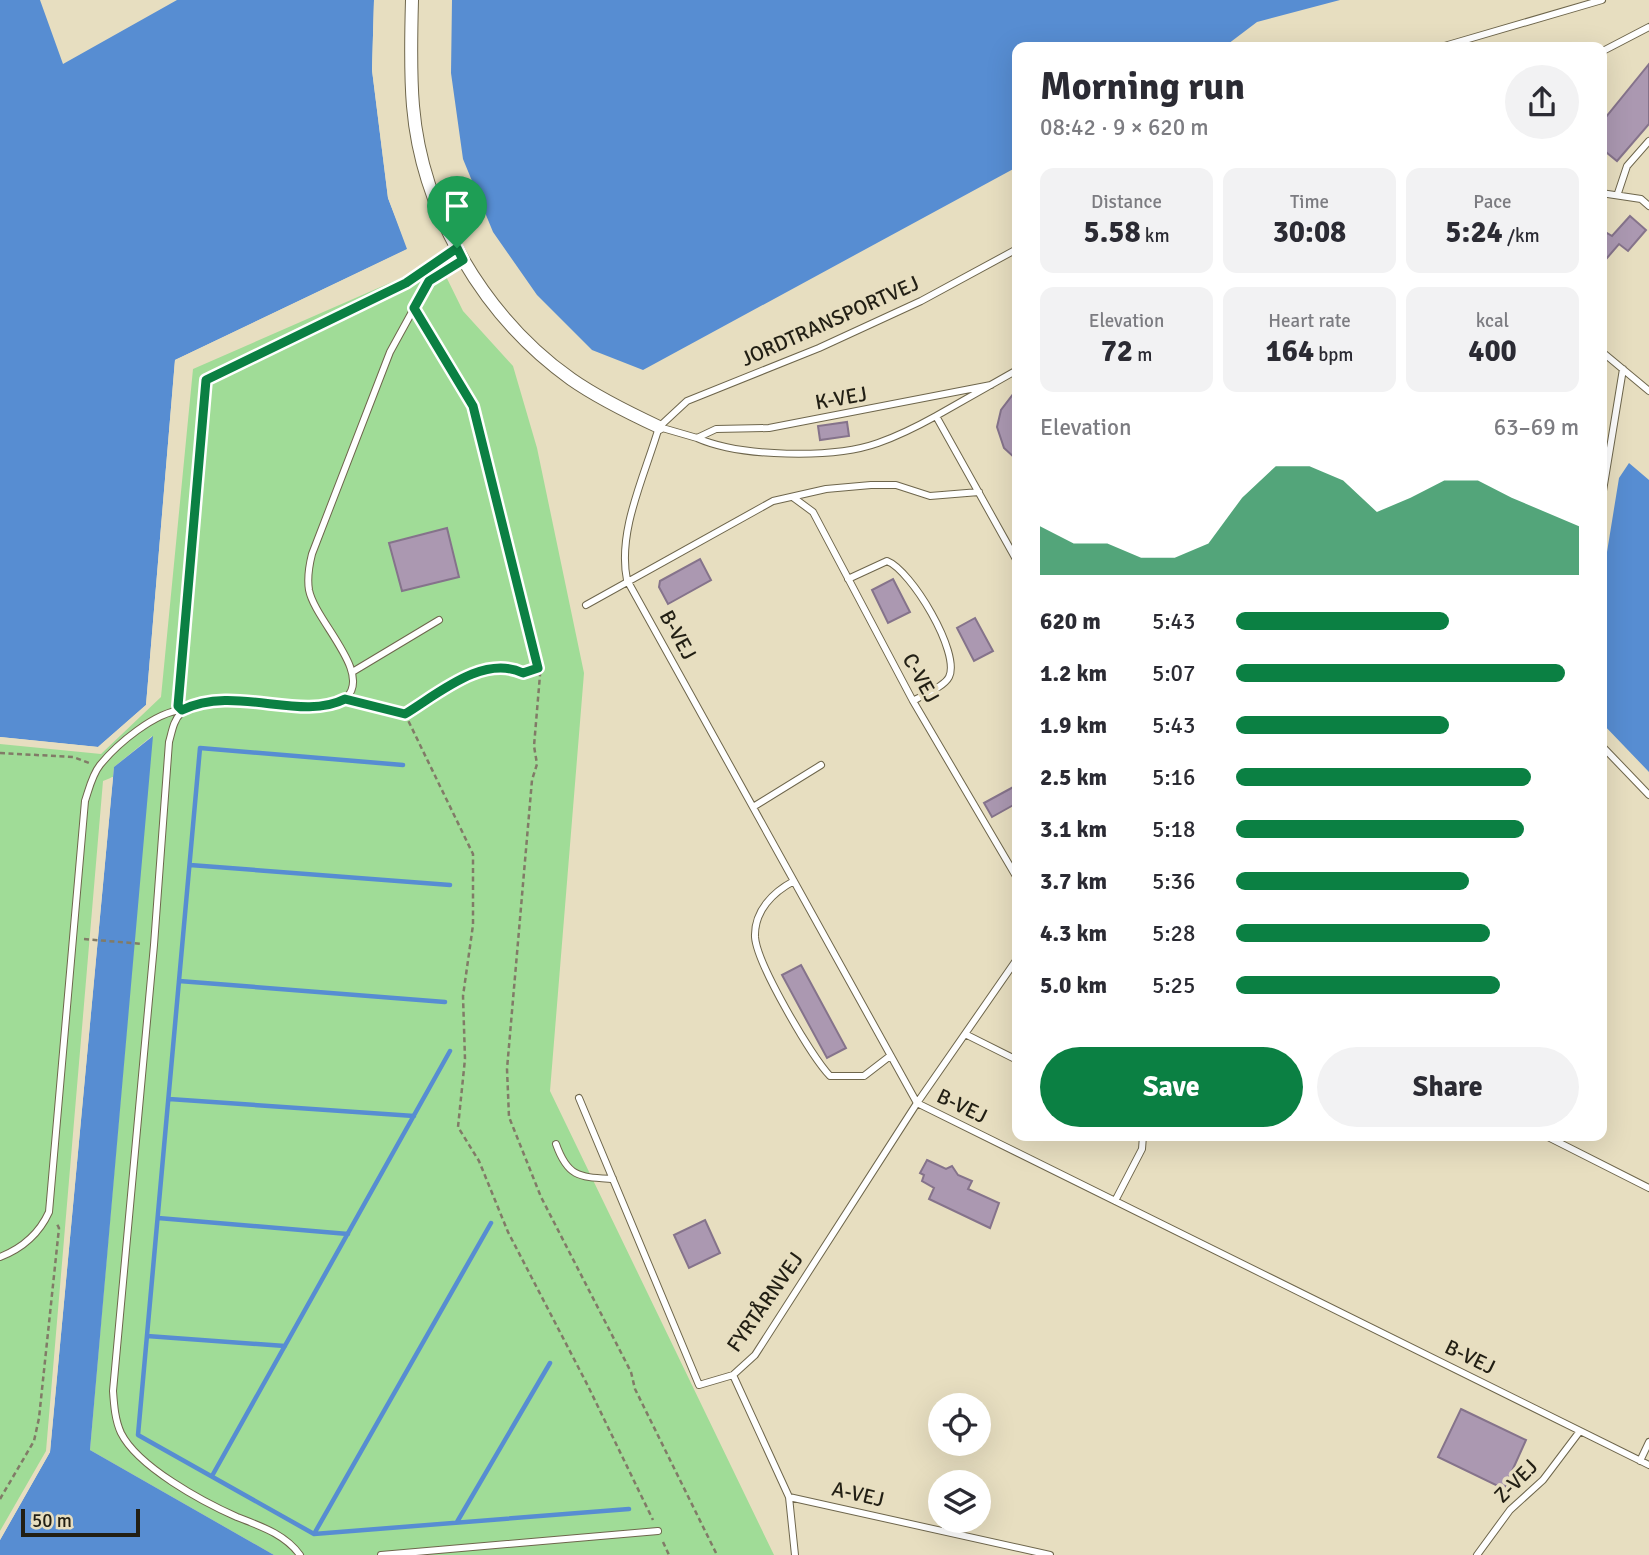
<!DOCTYPE html>
<html lang="en">
<head>
<meta charset="utf-8">
<style>
  :root { --surface:#fff; --page:#f2f2f3; --text:#2b2b33; --muted:#7c7c81; --accent:#0b8043 }
  body { margin:0; font-family:Signika,sans-serif; background:var(--page); color:var(--text); height:100vh; display:flex; flex-direction:column; font-size:26px; white-space:nowrap }
  * { box-sizing:border-box; margin:0 }
  p { font-size:23px; color:var(--muted) }
  .icon { flex:none; width:38px; height:38px; fill:none; stroke:currentColor; stroke-width:2; stroke-linecap:round; stroke-linejoin:round }
  .map { position:relative; flex:1; overflow:hidden }
  .panel { position:absolute; left:1012px; top:42px; width:595px; height:1099px; display:flex; flex-direction:column; background:var(--surface); border-radius:14px; box-shadow:0 7px 28px #0002 }
  .panel>* { flex:none }
  .fabs { position:absolute; left:928px; top:1393px; display:grid; gap:14px }
  .fabs a { display:grid; place-items:center; width:63px; height:63px; border-radius:50%; background:var(--surface); box-shadow:0 7px 28px #0002; font-size:35px }
  .scale { position:absolute; left:21px; bottom:18px; width:119px; box-sizing:border-box; padding-left:7px; border:4px solid #221f14; border-top:0; font-size:19px; line-height:24px; white-space:nowrap; color:#221f14; -webkit-text-stroke:5px #e7dec0; paint-order:stroke }
  .pin { position:absolute; display:grid; place-items:center; width:60px; height:60px; color:#fff; margin:-72px -30px; border-radius:50% 50% 50% 0; rotate:-45deg; box-shadow:0 0 7px #0007 }
  .pin .icon { rotate:45deg }
  .round { display:grid; place-items:center; flex:none; width:74px; height:74px; border-radius:37px; background:var(--page) }
  .summary { display:flex; align-items:center; justify-content:space-between; height:119px; padding:0 28px }
  h1 { font-size:38px; font-weight:700; line-height:52px }
  .metrics { display:grid; grid-template-columns:repeat(3,1fr); gap:10px; height:119px; padding:7px 28px }
  .metrics div { display:grid; align-content:center; border-radius:14px; background:var(--page); text-align:center }
  .metrics b { font-size:30px; font-weight:700 }
  .metrics small { font-size:19px; font-weight:400 }
  .metrics p { font-size:19px }
  .chart { height:196px; padding:14px 28px }
  .chart p { display:flex; justify-content:space-between }
  .chart svg { width:100%; height:126px; margin-top:7px; fill:var(--accent); opacity:.7 }
  .button { display:flex; gap:14px; margin-top:auto; padding:14px 28px }
  .button a { flex:1; height:80px; border-radius:42px; background:var(--accent); color:#fff; font-size:28px; font-weight:700; line-height:80px; text-align:center }
  .button a+a { background:var(--page); color:var(--text) }
  ul { padding:0 28px; list-style:none; font-size:23px }
  li { display:grid; grid-template-columns:112px 84px 1fr; align-items:center; height:52px }
  li i { height:18px; border-radius:9px; background:var(--accent) }
  .map>svg:first-child { display:block }
  .green { fill:#a0dc97 }
  .water { fill:#578dd2 }
  .pier { fill:#e7dec0 }
  .lines { fill:none; stroke-linecap:round; stroke-linejoin:round }
  .stream { stroke:#578dd2; stroke-width:4.5 }
  .building { fill:#ab98b1; stroke:#85738b; stroke-width:2 }
  .lane-casing { stroke:#6e664c; stroke-width:8 }
  .street-casing { stroke:#6e664c; stroke-width:14 }
  .path { stroke:#817b67; stroke-width:2.5; stroke-dasharray:5 3.5; stroke-linecap:butt }
  .lane { stroke:#fff; stroke-width:6 }
  .street { stroke:#fff; stroke-width:12 }
  .route-casing { stroke:#fff; stroke-width:14 }
  .route { stroke:#0b8043; stroke-width:9 }
  .labels { text-anchor:middle; dominant-baseline:central; stroke-width:7; stroke-linejoin:round; paint-order:stroke }
  .street-label { font-size:21px; fill:#221f14; stroke:#e7dec0 }
</style>
</head>
<body>
<div class="map">
<svg width="1649" height="1555" viewBox="0 0 1649 1555">
  <rect width="100%" height="100%" fill="#e7dec0"/>
  <!-- green -->
  <path class="green" d="M 436,256 L 463,311 L 513,366 L 537,448 L 584,673 L 550,1091 L 774,1555 L 274,1555 L 90,1450 L 152,736 L 114,767 L 113,777 L 103,781 L 46,1451 L 0,1531 L 0,744 L 101,754 L 161,697 L 193,369 L 424,268 Z"/>
  <!-- water -->
  <path class="water" d="M 0,0 L 40,0 L 63,64 L 177,0 L 374,0 L 372,70 L 388,198 L 408,249 L 175,360 L 146,705 L 98,747 L 0,737 Z
    M 452,0 L 1340,0 L 1257,22 L 1224,47 L 1017,47 L 1017,167 L 643,370 L 592,350 L 537,295 L 493,232 L 463,159 L 451,73 Z
    M 1629,463 L 1649,480 L 1649,772 L 1601,722 L 1601,589 L 1619,478 Z
    M 153,736 L 90,1450 L 274,1555 L 0,1555 L 0,1540 L 50,1452 L 114,767 Z"/>
  <!-- pier -->
  <path class="pier" d="M 374,0 L 378,0 L 376,70 L 391,197 L 411,251 L 178,362 L 149,706 L 98,751 L 0,741 L 0,737 L 98,747 L 146,705 L 175,360 L 407,249 L 388,198 L 372,70 Z
    M 113,777 L 50,1452 L 0,1540 L 0,1533 L 47,1451 L 110,778 Z"/>
  <g class="lines">
    <!-- stream -->
    <path class="stream" d="M 403,765 L 200,748 L 138,1435 L 314,1534 L 629,1509
      M 190,865 L 450,885
      M 179,981 L 445,1002
      M 169,1099 L 414,1116
      M 158,1218 L 348,1234
      M 147,1336 L 285,1346
      M 212,1476 L 450,1051
      M 457,1522 L 550,1363
      M 314,1534 L 491,1223"/>
  </g>
  <!-- building -->
  <path class="building" d="M 1649,64 L 1649,124 L 1617,161 L 1601,148 L 1601,123 Z
    M 1630,216 L 1646,230 L 1628,251 L 1619,244 L 1601,265 L 1601,240 L 1607,233 L 1612,236 Z
    M 1017,389 L 1017,460 L 1004,448 L 997,427 L 1001,410 Z
    M 847,422 L 849,436 L 820,440 L 818,426 Z
    M 447,528 L 459,577 L 402,591 L 389,543 Z
    M 700,559 L 711,580 L 668,604 L 659,587 L 660,581 Z
    M 893,579 L 910,612 L 888,623 L 872,590 Z
    M 975,618 L 993,651 L 974,661 L 957,628 Z
    M 1017,785 L 1017,803 L 992,817 L 984,803 Z
    M 801,965 L 846,1048 L 827,1058 L 782,975 Z
    M 927,1160 L 946,1169 L 952,1166 L 958,1175 L 972,1181 L 968,1189 L 999,1203 L 990,1228 L 929,1199 L 934,1188 L 922,1181 L 924,1175 L 920,1173 Z
    M 705,1220 L 720,1253 L 689,1268 L 674,1235 Z
    M 1461,1409 L 1526,1440 L 1504,1489 L 1438,1457 Z"/>
  <g class="lines">
    <!-- lane casing -->
    <g class="lane-casing">
      <path id="lane" d="M 1441,47 L 1602,0
        M 1601,52 L 1649,27
        M 1601,193 L 1641,199 L 1649,206
        M 1618,193 L 1627,166 L 1649,141
        M 1601,351 L 1649,391
        M 936,416 L 1017,370
        M 659,427 C 645,475 617,531 627,580 L 917,1103 L 1649,1465
        M 659,427 L 687,401 L 819,348 L 921,301 L 1017,249
        M 659,427 L 697,438 L 716,429 L 769,428 L 991,385
        M 697,438 C 740,457 833,459 878,443 C 898,436 918,426 936,416 L 1017,561
        M 794,498 L 813,512 L 913,701 L 1017,878
        M 1601,503 L 1623,369
        M 848,579 L 887,561 C 911,570 961,653 949,677 C 944,687 923,695 913,701
        M 586,605 L 773,501 L 826,489 L 871,485 L 896,485 L 930,496 L 979,492
        M 354,671 L 439,620
        M 1601,745 L 1649,795
        M 753,807 L 821,765
        M 794,881 C 773,892 754,911 755,937 C 757,964 811,1056 830,1076 L 864,1076 L 890,1056
        M 965,1034 L 1017,1060
        M 579,1098 L 699,1385 L 733,1375 L 755,1355 L 917,1103 L 1017,959
        M 1546,1136 L 1649,1188
        M 556,1144 C 568,1178 580,1177 613,1179
        M 1115,1201 L 1142,1149 L 1143,1136
        M 0,1257 C 23,1248 39,1234 49,1212 L 85,801 C 89,789 92,775 100,765 C 117,744 155,712 182,710
        M 733,1375 L 789,1497 L 1050,1555
        M 1640,1461 L 1649,1442
        M 789,1497 L 795,1555
        M 300,1555 C 285,1534 260,1526 237,1517 C 203,1502 138,1467 121,1433 C 115,1420 114,1405 113,1391 L 154,945 L 169,742 C 172,732 173,721 181,713 C 213,677 315,726 346,698 C 373,673 315,621 309,590 C 307,578 309,566 312,554 L 390,352 L 429,281 L 463,260
        M 381,1555 L 658,1531
        M 1477,1555 L 1510,1510 L 1543,1480 L 1580,1431"/>
    </g>
    <!-- street casing -->
    <g class="street-casing">
      <path id="street" d="M 412,0 C 411,35 410,71 413,106 C 422,212 484,317 571,379 C 598,398 629,413 659,427"/>
    </g>
    <!-- path -->
    <path class="path" d="M 431,265 L 445,255
      M 421,320 L 473,406 L 540,675 L 534,746 L 537,764 L 532,780 L 507,1069 L 509,1117 L 541,1197 L 631,1372 L 635,1389 L 717,1555
      M 179,700 L 206,381 L 406,283 L 420,273
      M 355,702 L 405,714 L 473,854 L 473,925 L 463,996 L 465,1059 L 458,1127 L 479,1161 L 508,1232 L 588,1386 L 653,1520
      M 405,714 C 438,694 483,654 523,673 L 538,668
      M 0,753 L 73,757 L 89,763
      M 84,939 L 143,944
      M 0,1499 L 34,1441 L 39,1418 L 59,1228 L 57,1224
      M 663,1542 L 669,1555"/>
    <!-- lane -->
    <use href="#lane" class="lane"/>
    <!-- street -->
    <use href="#street" class="street"/>
  </g>
  <g class="lines">
    <!-- route casing -->
    <g class="route-casing">
      <path id="route" d="M 457,248 L 463,260 L 429,281 L 414,308 L 473,406 L 538,668 L 523,673 C 483,654 438,694 405,714 L 345,699 C 300,722 235,684 182,710 L 178,706 L 206,380 L 406,283 Z"/>
    </g>
    <!-- route -->
    <use href="#route" class="route"/>
  </g>
  <g class="labels">
    <!-- street labels -->
    <g class="street-label">
      <text transform="translate(830 321) rotate(-24)">JORDTRANSPORTVEJ</text>
      <text transform="translate(841 398) rotate(-10)">K-VEJ</text>
      <text transform="translate(678 635) rotate(61)">B-VEJ</text>
      <text transform="translate(921 678) rotate(61)">C-VEJ</text>
      <text transform="translate(962 1106) rotate(26)">B-VEJ</text>
      <text transform="translate(765 1302) rotate(-55)">FYRTÅRNVEJ</text>
      <text transform="translate(1470 1357) rotate(26)">B-VEJ</text>
      <text transform="translate(1516 1481) rotate(-45)">Z-VEJ</text>
      <text transform="translate(858 1494) rotate(13)">A-VEJ</text>
    </g>
  </g>
</svg>
<div class="fabs">
<a><svg class="icon" aria-label="locate" viewBox="0 0 24 24"><circle cx="12" cy="12" r="6"/><path d="M12 2v4M12 18v4M2 12h4M18 12h4"/></svg></a>
<a><svg class="icon" aria-label="layers" viewBox="0 0 24 24"><path d="M12 4l9 5-9 5-9-5zM3 14l9 5 9-5"/></svg></a>
</div>
<div class="scale">50 m</div>
<div class="pin" style="left:457px;top:248px;background:#1e9e55"><svg class="icon" aria-label="arrive" viewBox="0 0 24 24"><path d="M6 21V4h12l-3 4 3 4H6"/></svg></div>
<section class="panel">
<div class="summary"><div><h1>Morning run</h1><p>08:42 · 9 × 620 m</p></div><a class="round"><svg class="icon" aria-label="share" viewBox="0 0 24 24"><path d="M12 15V3M7 8l5-5 5 5M5 13v7h14v-7"/></svg></a></div>
<div class="metrics">
<div><p>Distance</p><b>5.58<small> km</small></b></div>
<div><p>Time</p><b>30:08</b></div>
<div><p>Pace</p><b>5:24<small> /km</small></b></div>
</div>
<div class="metrics">
<div><p>Elevation</p><b>72<small> m</small></b></div>
<div><p>Heart rate</p><b>164<small> bpm</small></b></div>
<div><p>kcal</p><b>400</b></div>
</div>
<div class="chart"><p><span>Elevation</span>63–69 m</p>
<svg viewBox="0 0 160 44" preserveAspectRatio="none"><path d="M0 44V27L10 33L20 33L30 38L40 38L50 33L60 17L70 6L80 6L90 11L100 22L110 17L120 11L130 11L140 17L150 22L160 27V44z"/></svg>
</div>
<ul>
<li><b>620 m</b>5:43<i style="width:62%"></i></li>
<li><b>1.2 km</b>5:07<i style="width:96%"></i></li>
<li><b>1.9 km</b>5:43<i style="width:62%"></i></li>
<li><b>2.5 km</b>5:16<i style="width:86%"></i></li>
<li><b>3.1 km</b>5:18<i style="width:84%"></i></li>
<li><b>3.7 km</b>5:36<i style="width:68%"></i></li>
<li><b>4.3 km</b>5:28<i style="width:74%"></i></li>
<li><b>5.0 km</b>5:25<i style="width:77%"></i></li>
</ul>
<div class="button"><a>Save</a><a>Share</a></div>
</section>
</div>
</body>
</html>
